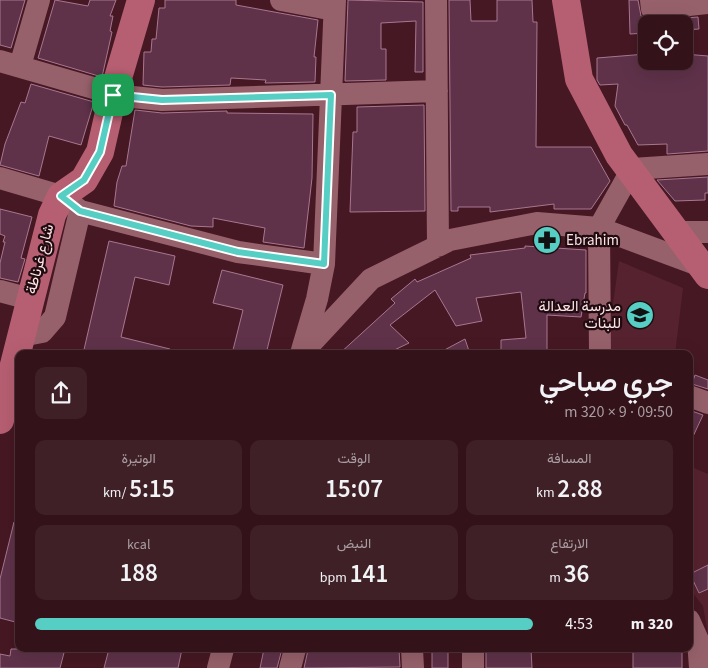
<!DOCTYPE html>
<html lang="ar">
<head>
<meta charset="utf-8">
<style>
  :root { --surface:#34121a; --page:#3f2027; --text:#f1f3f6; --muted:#a99ea2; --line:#4e3239; --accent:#56cec4 }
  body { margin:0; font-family:"Source Sans 3",Vazirmatn,sans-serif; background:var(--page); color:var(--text); direction:rtl; height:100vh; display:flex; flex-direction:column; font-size:19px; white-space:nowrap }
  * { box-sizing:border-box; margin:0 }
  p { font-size:16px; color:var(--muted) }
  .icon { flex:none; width:28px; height:28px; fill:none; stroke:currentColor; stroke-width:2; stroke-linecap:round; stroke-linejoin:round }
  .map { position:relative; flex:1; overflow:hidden; direction:ltr }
  .details { position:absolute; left:15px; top:350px; width:678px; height:302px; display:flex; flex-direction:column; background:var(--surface); border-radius:10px; box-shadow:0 5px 20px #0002,0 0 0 1px var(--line); direction:rtl }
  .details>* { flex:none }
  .controls { position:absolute; left:638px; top:15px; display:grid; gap:10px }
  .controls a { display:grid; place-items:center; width:55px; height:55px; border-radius:10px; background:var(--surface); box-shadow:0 5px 20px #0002,0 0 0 1px var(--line); font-size:25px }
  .pin { position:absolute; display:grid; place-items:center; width:42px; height:42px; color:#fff; margin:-21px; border-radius:10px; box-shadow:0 2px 8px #0006 }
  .round { display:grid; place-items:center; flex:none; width:52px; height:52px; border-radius:10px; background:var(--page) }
  .overview { display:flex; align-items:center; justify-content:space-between; height:85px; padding:0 20px }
  h1 { font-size:28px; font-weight:600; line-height:38px }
  .figures { display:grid; grid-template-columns:repeat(3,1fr); gap:8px; height:85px; padding:5px 20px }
  .figures div { display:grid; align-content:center; border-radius:10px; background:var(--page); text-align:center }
  .figures b { font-size:25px; font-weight:600 }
  .figures small { font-size:14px; font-weight:400 }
  .figures p { font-size:14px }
  ul { padding:0 20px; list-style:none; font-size:16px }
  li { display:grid; grid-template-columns:80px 60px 1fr; align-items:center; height:38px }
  li i { height:12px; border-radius:6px; background:var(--accent) }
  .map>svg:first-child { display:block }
  .built { fill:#57222f }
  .building { fill:#5f324a; stroke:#a97690 }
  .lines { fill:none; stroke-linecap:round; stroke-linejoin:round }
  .minor { stroke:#97616b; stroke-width:22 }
  .major { stroke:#b75f72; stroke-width:28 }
  .route-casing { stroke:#fff; stroke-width:10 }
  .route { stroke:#56cec4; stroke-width:6 }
  .labels { text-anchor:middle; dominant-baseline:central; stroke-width:4.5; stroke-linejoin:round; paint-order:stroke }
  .poi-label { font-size:15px; fill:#fce3e6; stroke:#200b10; text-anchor:start }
  .street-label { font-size:15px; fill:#fce3e6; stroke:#200b10 }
</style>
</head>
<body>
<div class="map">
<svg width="708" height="668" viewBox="0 0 708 668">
  <rect width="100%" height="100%" fill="#461823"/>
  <!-- built -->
  <path class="built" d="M 619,261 L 683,288 L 675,354 L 606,354 Z
    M 689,466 L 708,474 L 708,635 L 703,606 L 689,588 Z"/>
  <!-- building -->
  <path class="building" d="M 0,0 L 25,0 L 11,48 L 0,45 Z
    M 55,0 L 88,6 L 90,0 L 116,0 L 110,16 L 113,16 L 110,31 L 112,32 L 102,77 L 38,58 Z
    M 165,0 L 236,0 L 236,5 L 318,20 L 314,57 L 316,57 L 315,82 L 265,83 L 266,80 L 231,78 L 230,85 L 162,87 L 143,85 L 144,52 L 151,52 L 152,39 L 156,39 L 159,8 L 165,8 Z
    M 348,0 L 423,2 L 423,72 L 415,72 L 416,21 L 381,23 L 381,49 L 386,49 L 386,80 L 345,81 Z
    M 449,0 L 470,0 L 471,21 L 497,21 L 497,0 L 532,0 L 533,22 L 537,22 L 536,147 L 591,147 L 610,181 L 591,209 L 554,209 L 554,204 L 490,212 L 490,207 L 458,207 L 458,211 L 451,211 Z
    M 629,0 L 638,0 L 641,16 L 647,21 L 698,17 L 699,29 L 684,30 L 684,24 L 646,24 L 646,33 L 630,34 Z
    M 646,54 L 646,61 L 684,61 L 684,54 L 708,56 L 708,151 L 667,154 L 667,144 L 638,145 L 627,125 L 625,125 L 615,106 L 618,84 L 600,85 L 597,80 L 597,58 Z
    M 31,84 L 94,102 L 81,145 L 49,136 L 39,176 L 0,165 L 5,144 L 21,102 L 25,103 Z
    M 424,105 L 425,211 L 350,212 L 353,132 L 357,132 L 357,107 Z
    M 135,110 L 162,113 L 227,111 L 227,113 L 313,114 L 312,178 L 304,248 L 263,242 L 265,228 L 213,218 L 213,227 L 191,226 L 114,206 L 117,182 L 122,166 L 126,166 Z
    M 708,177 L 708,193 L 705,193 L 705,200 L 675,201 L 657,180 Z
    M 0,209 L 32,217 L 21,258 L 25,259 L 18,282 L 0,278 L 0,263 L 5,242 L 3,242 L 5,236 L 0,234 Z
    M 109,241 L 175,256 L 169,285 L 135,277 L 121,337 L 170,349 L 169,354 L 83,354 Z
    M 525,246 L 586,250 L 586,293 L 585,293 L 581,317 L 547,315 L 547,354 L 501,354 L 501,340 L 526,338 L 521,292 L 476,298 L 482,321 L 456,326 L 435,290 L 390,325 L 409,343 L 386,354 L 339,354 L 395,303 L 391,299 L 415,279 L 417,282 L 471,258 L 470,255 L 525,248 Z
    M 222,270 L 283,285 L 266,354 L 232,354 L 243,310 L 213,303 Z
    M 465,339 L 470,354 L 437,354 Z
    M 695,375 L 708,380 L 708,389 L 692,384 Z
    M 689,410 L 703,415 L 689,445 Z
    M 14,522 L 19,523 L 19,623 L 0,618 L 0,579 Z
    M 708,565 L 708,589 L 699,593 L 690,574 Z
    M 11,649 L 65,649 L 60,668 L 0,668 L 0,654 L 10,656 Z
    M 109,649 L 182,649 L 178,668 L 104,668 Z
    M 264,649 L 282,649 L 277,668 L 260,668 Z
    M 311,649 L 399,649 L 400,667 L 304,668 L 308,650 Z
    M 432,649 L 448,649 L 448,668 L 432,668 Z
    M 486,649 L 531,649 L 532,668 L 486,668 Z
    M 633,649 L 682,649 L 682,668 L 633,668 Z"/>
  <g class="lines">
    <!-- minor -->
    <path class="minor" d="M 281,0 L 334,10
      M 436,0 L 438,246
      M 651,0 L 652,9 L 708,3
      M 0,61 L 114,94
      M 20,66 L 39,0
      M 113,95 L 162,100 L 437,91
      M 0,178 L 61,196 L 80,211 L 238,252 L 324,264
      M 676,232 L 708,232
      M 0,291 L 30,299
      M 21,336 L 42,332 L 55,317 L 80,211
      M 302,350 L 317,299 L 324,264 L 335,0
      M 301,354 L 371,279 L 450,240 L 537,223 L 599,228 L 701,266
      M 600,354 L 599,228 L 632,169 L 708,164
      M 689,396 L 708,403
      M 689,620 L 698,640 L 700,668
      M 412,649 L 413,668
      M 473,649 L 473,668
      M 218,668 L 223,649
      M 290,668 L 295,649"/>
    <!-- major -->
    <path class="major" d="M 566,0 L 579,79 L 619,155 L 708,275
      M 0,420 L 52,215 L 61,196 L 84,180 L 100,152 L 113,95 L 141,0"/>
  </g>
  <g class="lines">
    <!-- route casing -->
    <g class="route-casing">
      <path id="route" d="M 113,95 L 162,100 L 331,95 L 324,264 L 238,252 L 80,211 L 61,196 L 84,180 L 100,152 Z"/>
    </g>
    <!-- route -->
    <use href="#route" class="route"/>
  </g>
  <!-- icons -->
  <defs>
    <g id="pharmacy-disc" transform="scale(1.4375)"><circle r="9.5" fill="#56cec4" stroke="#200b10"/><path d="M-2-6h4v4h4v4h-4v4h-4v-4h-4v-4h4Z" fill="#111"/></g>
    <g id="school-disc" transform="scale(1.4375)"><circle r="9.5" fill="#56cec4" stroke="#200b10"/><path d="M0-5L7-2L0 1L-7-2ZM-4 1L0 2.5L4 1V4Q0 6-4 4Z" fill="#111"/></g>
  </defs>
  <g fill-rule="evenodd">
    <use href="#pharmacy-disc" x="547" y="240"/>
    <use href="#school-disc" x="640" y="315"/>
  </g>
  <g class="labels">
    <!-- poi labels -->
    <g class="poi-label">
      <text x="566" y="240">Ebrahim</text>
      <text x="621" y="306" text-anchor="end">مدرسة العدالة<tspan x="621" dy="17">للبنات</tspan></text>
    </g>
    <!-- street labels -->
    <g class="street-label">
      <text transform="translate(40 259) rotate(-75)">شارع غرناطة</text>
    </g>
  </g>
</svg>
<div class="controls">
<a><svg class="icon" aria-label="locate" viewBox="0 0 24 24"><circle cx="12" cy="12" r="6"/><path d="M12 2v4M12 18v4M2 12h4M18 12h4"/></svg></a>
</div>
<div class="pin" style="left:113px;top:95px;background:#1e9e55"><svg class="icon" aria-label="arrive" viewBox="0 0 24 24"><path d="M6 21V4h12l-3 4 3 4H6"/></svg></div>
<section class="details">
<div class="overview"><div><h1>جري صباحي</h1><p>09:50 · 9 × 320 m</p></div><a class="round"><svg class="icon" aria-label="share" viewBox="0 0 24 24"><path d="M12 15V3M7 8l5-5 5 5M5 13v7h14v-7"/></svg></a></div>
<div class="figures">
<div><p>المسافة</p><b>2.88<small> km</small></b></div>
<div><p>الوقت</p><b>15:07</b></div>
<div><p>الوتيرة</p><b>5:15<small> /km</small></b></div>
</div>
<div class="figures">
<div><p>الارتفاع</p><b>36<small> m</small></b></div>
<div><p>النبض</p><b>141<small> bpm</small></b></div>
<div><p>kcal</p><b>188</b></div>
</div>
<ul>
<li><b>320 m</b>4:53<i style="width:100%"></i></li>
</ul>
</section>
</div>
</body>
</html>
